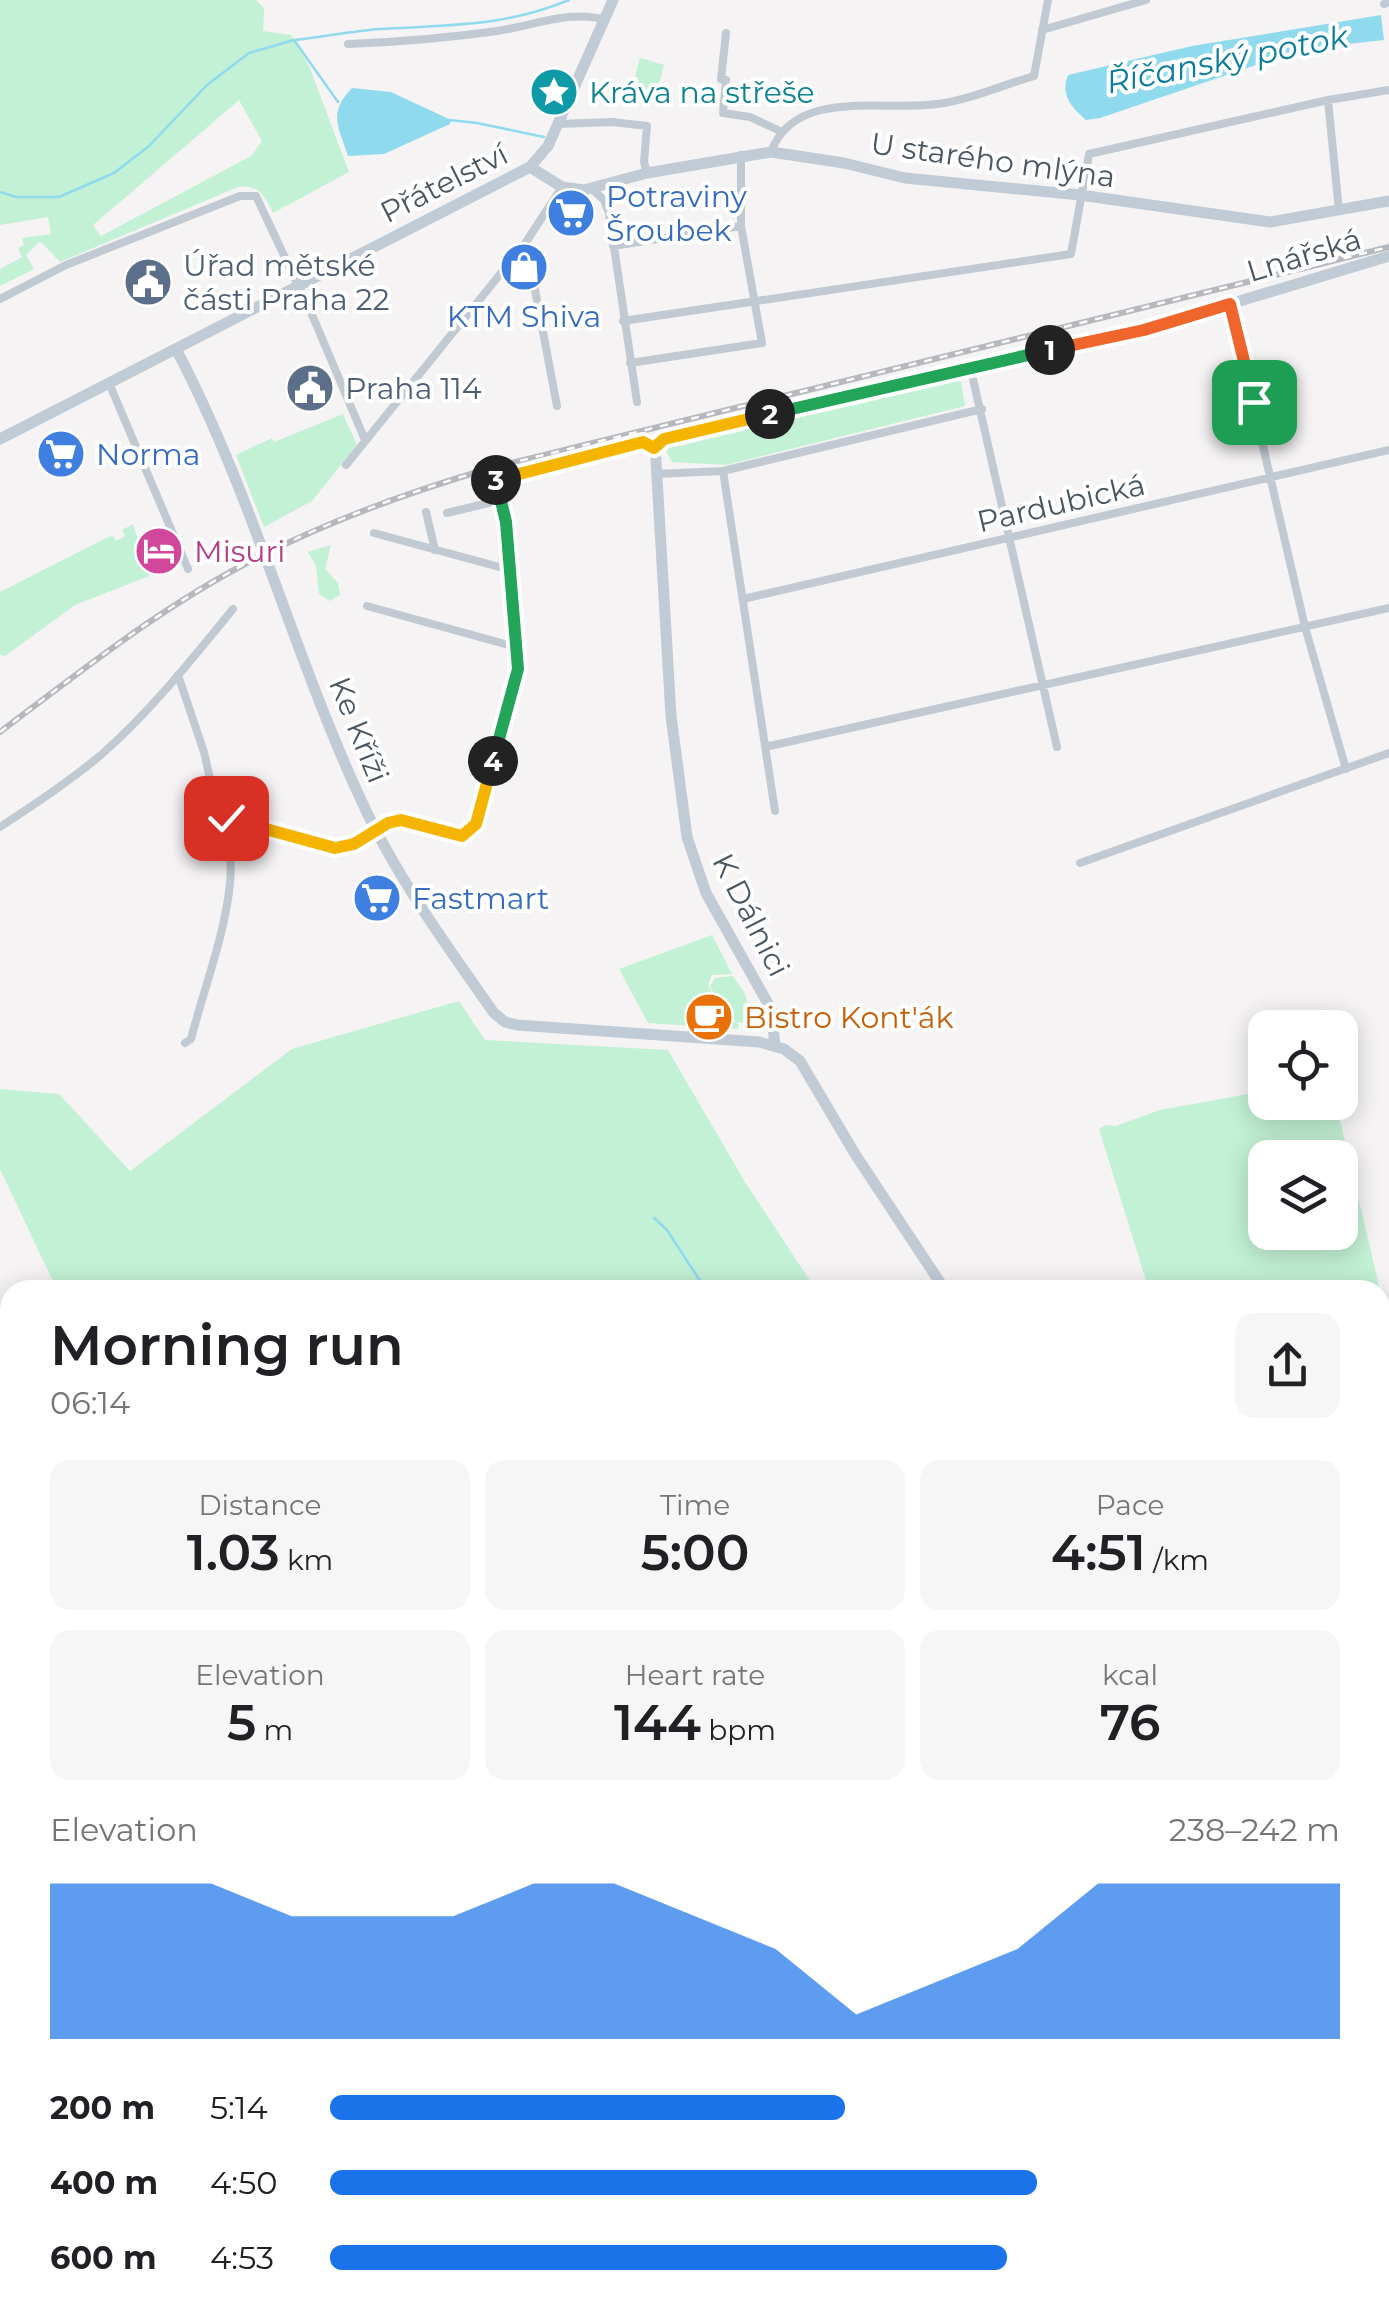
<!DOCTYPE html>
<html lang="en">
<head>
<meta charset="utf-8">
<style>
  :root { --surface:#fff; --page:#f6f6f6; --text:#202124; --muted:#757577; --accent:#1a73e8 }
  body { margin:0; font-family:Montserrat,sans-serif; background:var(--page); color:var(--text); height:100vh; display:flex; flex-direction:column; font-size:38px; white-space:nowrap }
  * { box-sizing:border-box; margin:0 }
  p { font-size:32px; color:var(--muted) }
  .icon { flex:none; width:55px; height:55px; fill:none; stroke:currentColor; stroke-width:2; stroke-linecap:round; stroke-linejoin:round }
  .map { position:relative; flex:1; overflow:hidden }
  .drawer { position:absolute; left:0px; top:1280px; width:1390px; height:1035px; display:flex; flex-direction:column; background:var(--surface); border-radius:30px 30px 0 0; box-shadow:0 5px 25px #0003 }
  .drawer>* { flex:none }
  .buttons { position:absolute; left:1248px; top:1010px; display:grid; gap:20px }
  .buttons a { display:grid; place-items:center; width:110px; height:110px; border-radius:20px; background:var(--surface); box-shadow:0 5px 25px #0003; font-size:50px }
  .pin { position:absolute; display:grid; place-items:center; width:85px; height:85px; color:#fff; margin:-42px; border-radius:20px; box-shadow:0 5px 15px #0006 }
  .km { position:absolute; width:50px; height:50px; margin:-25px; border-radius:50%; background:#222; color:#fff; font-size:28px; line-height:50px; text-align:center }
  .round { display:grid; place-items:center; flex:none; width:105px; height:105px; border-radius:20px; background:var(--page) }
  .overview { display:flex; align-items:center; justify-content:space-between; height:170px; padding:0 50px }
  h1 { font-size:55px; font-weight:600; line-height:75px }
  .metrics { display:grid; grid-template-columns:repeat(3,1fr); gap:15px; height:170px; padding:10px 50px }
  .metrics div { display:grid; align-content:center; border-radius:20px; background:var(--page); text-align:center }
  .metrics b { font-size:50px; font-weight:600 }
  .metrics small { font-size:28px; font-weight:400 }
  .metrics p { font-size:28px }
  .chart { height:280px; padding:20px 50px }
  .chart p { display:flex; justify-content:space-between }
  .chart svg { width:100%; height:180px; margin-top:10px; fill:var(--accent); opacity:.7 }
  ul { padding:0 50px; list-style:none; font-size:32px }
  li { display:grid; grid-template-columns:160px 120px 1fr; align-items:center; height:75px }
  li i { height:25px; border-radius:12px; background:var(--accent) }
  .map>svg:first-child { display:block }
  .green { fill:#c3f1d5; fill-rule:evenodd }
  .water { fill:#90daee }
  .lines { fill:none; stroke-linecap:round; stroke-linejoin:round }
  .stream { stroke:#90daee; stroke-width:2.5 }
  .street { stroke:#c1cad2; stroke-width:8 }
  .secondary { stroke:#c1cbd6; stroke-width:11 }
  .rail-casing { stroke:#b5b8bd; stroke-width:6 }
  .rail { stroke:#fff; stroke-width:2.5; stroke-dasharray:8; stroke-linecap:butt }
  .split-1-casing { stroke:#fff; stroke-width:20 }
  .split-2-casing { stroke:#fff; stroke-width:20 }
  .split-3-casing { stroke:#fff; stroke-width:20 }
  .split-4-casing { stroke:#fff; stroke-width:20 }
  .split-5-casing { stroke:#fff; stroke-width:20 }
  .split-1 { stroke:#f0652b; stroke-width:12 }
  .split-2 { stroke:#22a559; stroke-width:12 }
  .split-3 { stroke:#f5b400; stroke-width:12 }
  .split-4 { stroke:#22a559; stroke-width:12 }
  .split-5 { stroke:#f5b400; stroke-width:12 }
  .labels { text-anchor:middle; dominant-baseline:central; stroke-width:8; stroke-linejoin:round; paint-order:stroke }
  .culture-label { font-size:30px; fill:#0d838f; stroke:#fff; text-anchor:start }
  .street-label { font-size:30px; fill:#4a5661; stroke:#fff }
  .shop-label { font-size:30px; fill:#366cbe; stroke:#fff; text-anchor:start }
  .service-label { font-size:30px; fill:#4e5e75; stroke:#fff; text-anchor:start }
  .hotel-label { font-size:30px; fill:#b23c85; stroke:#fff; text-anchor:start }
  .food-label { font-size:30px; fill:#c56008; stroke:#fff; text-anchor:start }
  .water-label { font-size:32px; font-style:italic; fill:#0c7c9b; stroke:#fff }
</style>
</head>
<body>
<div class="map">
<svg width="1389" height="2315" viewBox="0 0 1389 2315">
  <rect width="100%" height="100%" fill="#f5f3f3"/>
  <!-- green -->
  <path class="green" d="M 0,0 L 256,0 L 264,8 L 263,31 L 291,35 L 309,66 L 349,172 L 273,213 C 265,196 259,184 238,187 L 60,262 L 40,241 L 26,255 L 34,269 L 0,286 L 0,269 L 22,257 L 18,248 L 24,245 L 22,238 L 51,234 L 48,217 L 0,225 ZM 239,100 L 262,141 L 251,156 L 101,236 L 93,225 Z
    M 640,58 L 664,65 L 655,100 L 630,94 Z
    M 960,376 L 965,406 L 726,465 L 672,462 L 664,448 Z
    M 343,414 L 357,445 L 312,501 L 264,527 L 236,455 L 272,438 L 274,442 Z
    M 133,524 L 149,576 L 75,605 L 5,656 L 0,655 L 0,592 L 112,535 L 116,541 L 125,536 L 122,530 Z
    M 331,545 L 325,569 L 338,583 L 340,595 L 330,601 L 319,594 L 316,566 L 308,552 Z
    M 712,935 L 732,974 L 712,975 L 708,985 L 722,1011 L 739,1025 L 738,1029 L 648,1023 L 619,969 Z
    M 733,976 L 744,992 L 754,1021 L 737,1023 L 718,1001 L 710,986 L 715,978 Z
    M 459,1001 L 485,1040 L 668,1050 L 745,1182 L 816,1290 L 57,1290 L 0,1169 L 0,1089 L 59,1094 L 130,1171 L 292,1049 Z
    M 1265,1091 L 1265,1102 L 1336,1103 L 1380,1290 L 1149,1290 L 1099,1129 L 1105,1125 L 1116,1126 L 1160,1110 ZM 1265,1158 L 1340,1158 L 1340,1232 L 1265,1232 Z
    M 10,1379 L 10,2185 L 0,2186 L 0,1380 Z
    M 1380,1845 L 1389,1850 L 1389,1925 L 1380,1920 Z
    M 473,2305 L 642,2305 L 654,2315 L 499,2315 Z
    M 815,2305 L 1175,2305 L 1165,2315 L 808,2315 Z"/>
  <!-- water -->
  <path class="water" d="M 1381,15 L 1384,40 L 1339,45 L 1265,62 L 1100,118 L 1086,120 C 1072,107 1060,96 1068,75 L 1192,46 Z
    M 352,88 L 391,92 L 451,120 L 450,124 L 384,154 L 348,156 C 338,126 328,113 352,88 Z"/>
  <g class="lines">
    <!-- stream -->
    <path class="stream" d="M 295,40 C 323,37 352,31 380,29 C 449,25 503,27 569,0
      M 449,120 L 477,123 L 544,137
      M 0,192 L 16,197 L 59,197 L 114,173 L 149,146 L 207,85 L 249,53 L 294,40 L 338,102
      M 654,1218 L 667,1230 L 706,1290
      M 1380,1861 L 1389,1858
      M 1380,2024 L 1384,2021
      M 1090,2315 L 1098,2305"/>
    <!-- street -->
    <path class="street" d="M 1384,4 L 1389,2
      M 1042,30 L 1146,0
      M 726,33 L 721,79 L 726,80 L 723,113 L 750,117 L 780,131
      M 348,44 C 398,42 448,38 497,31 C 533,26 571,9 606,20
      M 1328,100 L 1339,211
      M 558,124 L 612,122 L 647,126 L 644,162 L 647,173
      M 771,152 C 795,87 883,112 937,104 C 969,100 1003,85 1034,76 L 1048,0
      M 593,190 L 604,200 L 609,213 L 637,402
      M 526,242 L 557,406
      M 613,246 L 741,226
      M 0,299 L 66,265 L 240,196 L 256,196 L 313,317 L 365,440
      M 1230,304 L 1305,627 L 1346,769
      M 623,321 L 1071,254 L 1089,154 L 1328,100 L 1389,90
      M 630,363 L 762,343 L 741,226 L 741,155
      M 970,366 L 1057,747
      M 109,383 L 188,569
      M 346,465 L 526,242 L 562,187
      M 723,471 L 775,811
      M 656,474 L 723,471 L 982,409
      M 426,512 L 435,550
      M 447,513 L 501,500
      M 374,533 L 510,570
      M 743,599 L 1389,450
      M 367,606 L 516,647
      M 178,675 L 204,752 L 218,815 L 335,848 C 358,847 371,828 392,822 C 412,815 442,831 462,836 L 476,824 L 518,669 L 506,522 L 496,480 L 643,442 L 653,448
      M 765,747 L 1389,608
      M 0,827 C 35,804 70,781 102,754 C 151,711 192,659 233,609
      M 1080,863 L 1389,753
      M 185,1043 L 191,1039 C 204,988 225,935 230,883 C 233,862 226,842 231,820
      M 1388,1953 L 1389,1921"/>
    <!-- secondary -->
    <path class="secondary" d="M 530,167 L 562,187 L 584,190 L 647,173 L 771,152 L 844,163 L 905,178 L 1080,195 L 1270,222 L 1389,201
      M 176,349 C 252,493 293,653 361,800 C 396,876 446,945 494,1013 L 505,1022 L 517,1025 L 759,1042 L 784,1049 L 800,1061 L 855,1154 L 945,1290
      M 0,439 L 530,167 L 548,146 L 613,0
      M 775,1045 L 771,1009 L 706,893 L 687,837 L 671,716 L 655,444 L 664,439 L 970,366 L 1144,330 L 1389,256
      M 1380,1832 L 1389,1838"/>
    <!-- rail casing -->
    <g class="rail-casing">
      <path id="rail" d="M 0,732 C 76,675 151,615 234,570 C 316,525 402,494 491,468 L 1389,247"/>
    </g>
    <!-- rail -->
    <use href="#rail" class="rail"/>
  </g>
  <g class="lines">
    <!-- split-1 casing -->
    <g class="split-1-casing">
      <path id="split-1" d="M 1050,350 L 1144,330 L 1230,304 L 1254,402"/>
    </g>
    <!-- split-2 casing -->
    <g class="split-2-casing">
      <path id="split-2" d="M 770,414 L 1050,350"/>
    </g>
    <!-- split-3 casing -->
    <g class="split-3-casing">
      <path id="split-3" d="M 496,480 L 643,442 L 654,448 L 664,439 L 770,414"/>
    </g>
    <!-- split-4 casing -->
    <g class="split-4-casing">
      <path id="split-4" d="M 493,761 L 518,669 L 506,522 L 496,480"/>
    </g>
    <!-- split-5 casing -->
    <g class="split-5-casing">
      <path id="split-5" d="M 226,818 L 335,848 L 354,844 L 388,823 L 401,820 L 462,836 L 476,824 L 493,761"/>
    </g>
    <!-- split-1 -->
    <use href="#split-1" class="split-1"/>
    <!-- split-2 -->
    <use href="#split-2" class="split-2"/>
    <!-- split-3 -->
    <use href="#split-3" class="split-3"/>
    <!-- split-4 -->
    <use href="#split-4" class="split-4"/>
    <!-- split-5 -->
    <use href="#split-5" class="split-5"/>
  </g>
  <!-- icons -->
  <defs>
    <g id="sight-disc" transform="scale(2.5)"><circle r="9.5" fill="#0f9aa8" stroke="#fff"/><path d="M0-6L1.8-2.2L6-1.7L2.9 1.2L3.7 5.4L0 3.3L-3.7 5.4L-2.9 1.2L-6-1.7L-1.8-2.2Z" fill="#fff"/></g>
    <g id="supermarket-disc" transform="scale(2.5)"><circle r="9.5" fill="#3f7fe0" stroke="#fff"/><path d="M-6-5.5h2.5l.6 2H6L4.5 2H-2.5L-4.4-4H-6ZM-1.5 3.2a1.3 1.3 0 1 0 .1 0ZM3 3.2a1.3 1.3 0 1 0 .1 0Z" fill="#fff"/></g>
    <g id="shop-disc" transform="scale(2.5)"><circle r="9.5" fill="#3f7fe0" stroke="#fff"/><path d="M-5-2.5h2.3a2.7 3.5 0 0 1 5.4 0H5L5.5 6h-11ZM-1.5-2.5h3a1.5 2.3 0 0 0-3 0Z" fill="#fff"/></g>
    <g id="civic-disc" transform="scale(2.5)"><circle r="9.5" fill="#5c6f8a" stroke="#fff"/><path d="M-.6-6.5H3V-4.5H.6V-3L4-1V1h2V6H-6V1h2V-1L-.6-3ZM-1.2 2.5V6h2.4V2.5Z" fill="#fff"/></g>
    <g id="hotel-disc" transform="scale(2.5)"><circle r="9.5" fill="#d1479c" stroke="#fff"/><path d="M-6-4.5h1.5V1H6V5H4.5V3h-9V5H-6ZM-4 0a1.8 1.8 0 1 1 3.6 0ZM.5 0V-2.5h3Q6-2.5 6 0Z" fill="#fff"/></g>
    <g id="cafe-disc" transform="scale(2.5)"><circle r="9.5" fill="#e8710a" stroke="#fff"/><path d="M-5.5-4.5H6V0H3Q3 3.5 0 3.5H-2.5Q-5.5 3.5-5.5 0ZM3-3.2v2h1.7v-2ZM-6 4.5H4V6H-6Z" fill="#fff"/></g>
  </defs>
  <g fill-rule="evenodd">
    <use href="#sight-disc" x="554" y="92"/>
    <use href="#supermarket-disc" x="571" y="213"/>
    <use href="#shop-disc" x="524" y="267"/>
    <use href="#civic-disc" x="148" y="282"/>
    <use href="#civic-disc" x="310" y="388"/>
    <use href="#supermarket-disc" x="61" y="454"/>
    <use href="#hotel-disc" x="159" y="551"/>
    <use href="#supermarket-disc" x="377" y="898"/>
    <use href="#cafe-disc" x="709" y="1017"/>
  </g>
  <g class="labels">
    <!-- culture labels -->
    <g class="culture-label">
      <text x="589" y="92">Kráva na střeše</text>
    </g>
    <!-- street labels -->
    <g class="street-label">
      <text transform="translate(993 160) rotate(8)">U starého mlýna</text>
      <text transform="translate(444 183) rotate(-27)">Přátelství</text>
      <text transform="translate(1304 255) rotate(-17)">Lnářská</text>
      <text transform="translate(1061 503) rotate(-13)">Pardubická</text>
      <text transform="translate(359 730) rotate(68)">Ke Kříži</text>
      <text transform="translate(751 915) rotate(63)">K Dálnici</text>
    </g>
    <!-- shop labels -->
    <g class="shop-label">
      <text x="606" y="196">Potraviny<tspan x="606" dy="34">Šroubek</tspan></text>
      <text x="524" y="316" text-anchor="middle">KTM Shiva</text>
      <text x="96" y="454">Norma</text>
      <text x="412" y="898">Fastmart</text>
    </g>
    <!-- service labels -->
    <g class="service-label">
      <text x="183" y="265">Úřad mětské<tspan x="183" dy="34">části Praha 22</tspan></text>
      <text x="345" y="388">Praha 114</text>
    </g>
    <!-- hotel labels -->
    <g class="hotel-label">
      <text x="194" y="551">Misuri</text>
    </g>
    <!-- food labels -->
    <g class="food-label">
      <text x="744" y="1017">Bistro Kont'ák</text>
    </g>
    <!-- water labels -->
    <g class="water-label">
      <text transform="translate(1227 59) rotate(-11)">Říčanský potok</text>
    </g>
  </g>
</svg>
<div class="buttons">
<a><svg class="icon" aria-label="locate" viewBox="0 0 24 24"><circle cx="12" cy="12" r="6"/><path d="M12 2v4M12 18v4M2 12h4M18 12h4"/></svg></a>
<a><svg class="icon" aria-label="layers" viewBox="0 0 24 24"><path d="M12 4l9 5-9 5-9-5zM3 14l9 5 9-5"/></svg></a>
</div>
<div class="pin" style="left:1254px;top:402px;background:#1e9e55"><svg class="icon" aria-label="arrive" viewBox="0 0 24 24"><path d="M6 21V4h12l-3 4 3 4H6"/></svg></div>
<div class="pin" style="left:226px;top:818px;background:#d93025"><svg class="icon" aria-label="check" viewBox="0 0 24 24"><path d="M5 12l5 5 9-10"/></svg></div>
<b class="km" style="left:1050px;top:350px">1</b>
<b class="km" style="left:770px;top:414px">2</b>
<b class="km" style="left:496px;top:480px">3</b>
<b class="km" style="left:493px;top:761px">4</b>
<section class="drawer">
<div class="overview"><div><h1>Morning run</h1><p>06:14</p></div><a class="round"><svg class="icon" aria-label="share" viewBox="0 0 24 24"><path d="M12 15V3M7 8l5-5 5 5M5 13v7h14v-7"/></svg></a></div>
<div class="metrics">
<div><p>Distance</p><b>1.03<small> km</small></b></div>
<div><p>Time</p><b>5:00</b></div>
<div><p>Pace</p><b>4:51<small> /km</small></b></div>
</div>
<div class="metrics">
<div><p>Elevation</p><b>5<small> m</small></b></div>
<div><p>Heart rate</p><b>144<small> bpm</small></b></div>
<div><p>kcal</p><b>76</b></div>
</div>
<div class="chart"><p><span>Elevation</span>238–242 m</p>
<svg viewBox="0 0 160 44" preserveAspectRatio="none"><path d="M0 44V6L10 6L20 6L30 14L40 14L50 14L60 6L70 6L80 14L90 22L100 38L110 30L120 22L130 6L140 6L150 6L160 6V44z"/></svg>
</div>
<ul>
<li><b>200 m</b>5:14<i style="width:51%"></i></li>
<li><b>400 m</b>4:50<i style="width:70%"></i></li>
<li><b>600 m</b>4:53<i style="width:67%"></i></li>
</ul>
</section>
</div>
</body>
</html>
